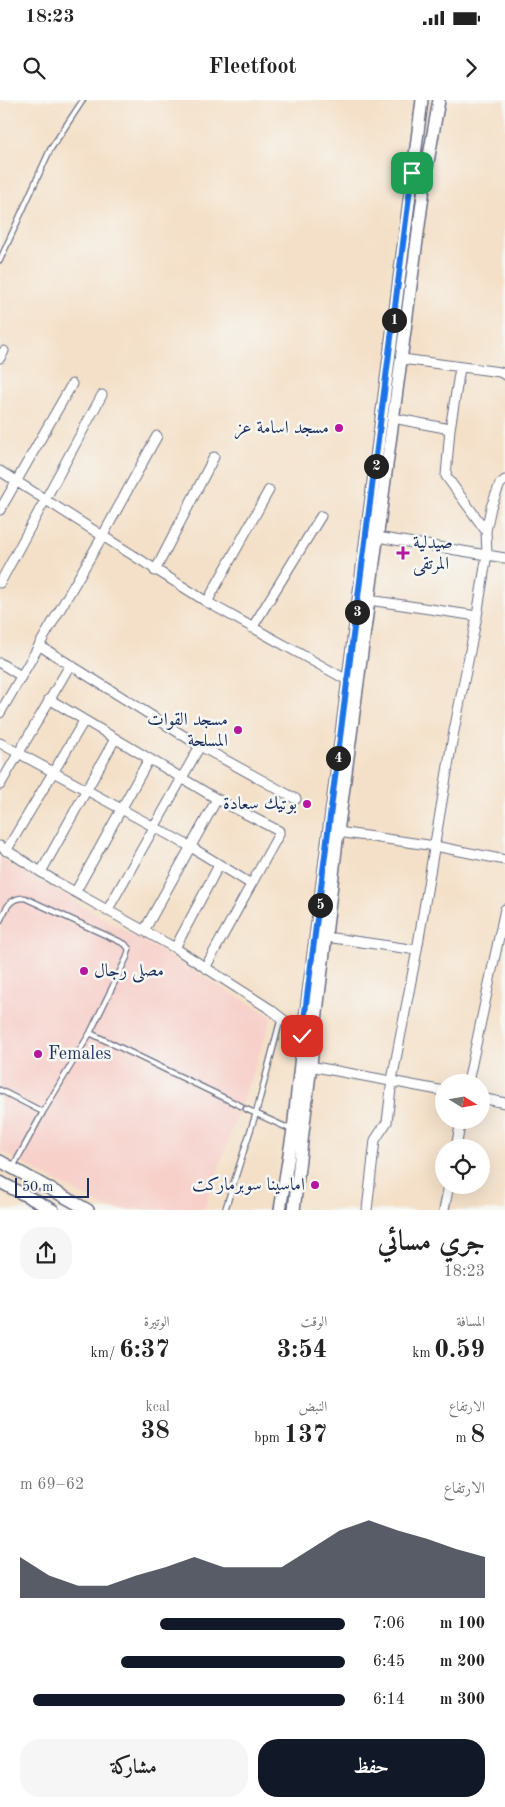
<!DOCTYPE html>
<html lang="ar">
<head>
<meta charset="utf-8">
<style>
  :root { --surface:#fff; --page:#f6f6f6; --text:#222; --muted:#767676; --accent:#111827 }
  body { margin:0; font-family:"Old Standard TT",Amiri,serif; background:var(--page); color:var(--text); direction:rtl; height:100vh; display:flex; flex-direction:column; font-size:19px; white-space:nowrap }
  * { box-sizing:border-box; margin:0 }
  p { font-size:16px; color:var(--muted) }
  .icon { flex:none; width:28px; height:28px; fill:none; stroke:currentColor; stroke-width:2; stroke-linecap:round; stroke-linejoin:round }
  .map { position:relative; height:1110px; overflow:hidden; direction:ltr }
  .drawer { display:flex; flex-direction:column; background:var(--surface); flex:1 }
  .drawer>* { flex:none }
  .needle { width:32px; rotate:101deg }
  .fabs { position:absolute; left:435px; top:974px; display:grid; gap:10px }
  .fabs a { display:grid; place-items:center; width:55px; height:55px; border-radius:50%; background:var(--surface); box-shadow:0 5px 20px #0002; font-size:25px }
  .scale { position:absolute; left:15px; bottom:12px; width:74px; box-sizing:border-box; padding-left:5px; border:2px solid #1b2f5e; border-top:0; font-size:14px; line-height:18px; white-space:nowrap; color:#1b2f5e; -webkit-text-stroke:4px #f6f6f2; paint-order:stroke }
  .pin { position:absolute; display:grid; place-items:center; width:42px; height:42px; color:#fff; margin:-21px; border-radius:10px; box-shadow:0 2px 8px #0006 }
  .km { position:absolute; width:25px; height:25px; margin:-12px; border-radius:50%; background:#222; color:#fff; font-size:14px; line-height:25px; text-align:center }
  .round { display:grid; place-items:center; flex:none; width:52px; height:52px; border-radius:20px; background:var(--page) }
  .head { display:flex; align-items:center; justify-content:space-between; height:85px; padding:0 20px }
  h1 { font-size:28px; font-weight:700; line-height:38px }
  .figures { display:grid; grid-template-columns:repeat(3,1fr); gap:8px; height:85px; padding:5px 20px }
  .figures div { display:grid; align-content:center }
  .figures b { font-size:25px; font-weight:700 }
  .figures small { font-size:14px; font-weight:400 }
  .figures p { font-size:14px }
  .chart { height:140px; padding:10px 20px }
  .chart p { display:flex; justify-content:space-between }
  .chart svg { width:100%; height:90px; margin-top:5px; fill:var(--accent); opacity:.7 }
  .action { display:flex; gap:10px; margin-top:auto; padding:10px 20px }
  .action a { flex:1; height:58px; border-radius:20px; background:var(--accent); color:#fff; font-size:20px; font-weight:700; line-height:58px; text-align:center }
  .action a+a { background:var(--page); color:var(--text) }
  ul { padding:0 20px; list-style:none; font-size:16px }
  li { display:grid; grid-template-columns:80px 60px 1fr; align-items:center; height:38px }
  li i { height:12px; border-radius:6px; background:var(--accent) }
  .status { display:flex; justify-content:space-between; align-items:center; height:35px; padding:0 25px; background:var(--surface); direction:ltr }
  .status svg { height:14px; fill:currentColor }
  header { display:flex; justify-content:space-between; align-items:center; height:65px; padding:0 20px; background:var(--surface); font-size:22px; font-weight:700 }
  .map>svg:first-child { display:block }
  .built { fill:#f7d0ca }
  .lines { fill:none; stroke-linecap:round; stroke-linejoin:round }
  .service-casing { stroke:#676d83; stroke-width:7 }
  .minor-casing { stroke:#676d83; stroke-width:11 }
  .secondary-casing { stroke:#676d83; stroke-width:14 }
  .service { stroke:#fff; stroke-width:4.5 }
  .minor { stroke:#fff; stroke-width:9 }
  .secondary { stroke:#fff; stroke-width:11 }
  .route-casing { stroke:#fff; stroke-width:10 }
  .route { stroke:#1a73e8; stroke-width:6 }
  .poi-dot { fill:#b5179e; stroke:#f6f6f2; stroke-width:2 }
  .labels { text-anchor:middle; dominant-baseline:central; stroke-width:5; stroke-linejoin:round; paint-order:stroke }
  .poi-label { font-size:18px; fill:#1b2f5e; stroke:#f6f6f2; text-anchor:end }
</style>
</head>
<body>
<div class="status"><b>18:23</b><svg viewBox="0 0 49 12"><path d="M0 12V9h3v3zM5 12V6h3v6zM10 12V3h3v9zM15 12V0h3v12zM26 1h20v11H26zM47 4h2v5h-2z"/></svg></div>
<header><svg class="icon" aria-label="forward" viewBox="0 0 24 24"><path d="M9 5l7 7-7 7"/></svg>Fleetfoot<svg class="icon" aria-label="search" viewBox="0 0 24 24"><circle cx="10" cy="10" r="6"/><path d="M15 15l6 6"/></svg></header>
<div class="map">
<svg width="505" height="1110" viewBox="0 0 505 1110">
  <rect width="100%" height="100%" fill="#f6f6f2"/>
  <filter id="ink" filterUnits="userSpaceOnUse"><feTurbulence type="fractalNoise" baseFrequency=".02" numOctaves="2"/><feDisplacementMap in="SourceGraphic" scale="10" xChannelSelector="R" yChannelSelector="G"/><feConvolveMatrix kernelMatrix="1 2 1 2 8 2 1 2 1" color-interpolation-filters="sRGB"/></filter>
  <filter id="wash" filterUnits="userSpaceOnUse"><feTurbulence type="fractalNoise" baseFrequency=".0096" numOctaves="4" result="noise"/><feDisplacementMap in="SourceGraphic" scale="20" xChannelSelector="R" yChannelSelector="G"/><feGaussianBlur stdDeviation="1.12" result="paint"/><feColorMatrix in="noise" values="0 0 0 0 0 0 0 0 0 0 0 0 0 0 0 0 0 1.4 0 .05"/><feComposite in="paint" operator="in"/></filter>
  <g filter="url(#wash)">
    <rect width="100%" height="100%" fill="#f4e0c8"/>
    <!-- built -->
    <path class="built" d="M 0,758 L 272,917 L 204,1109 L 108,1109 L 0,1051 Z"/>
  </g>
  <g filter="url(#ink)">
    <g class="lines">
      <!-- service casing -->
      <g class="service-casing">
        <path id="service" d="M 0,160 L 50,50 L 83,0
          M 0,821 C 6,809 9,797 25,798 L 125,844 L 129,849 L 127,857 L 90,933 L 241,1006
          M 0,990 L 43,1012 L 13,1067
          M 246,1009 L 292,1030
          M 43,1012 L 90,933
          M 225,1110 L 256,1013 L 281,918"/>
      </g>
      <!-- minor casing -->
      <g class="minor-casing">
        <path id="minor" d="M 0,258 L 4,251
          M 402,259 L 500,272 L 505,275
          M 460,268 L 450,329 L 446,376 L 486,431
          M 393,318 L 450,329
          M 0,371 L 207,502 L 347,580 L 354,581
          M 0,410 L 72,284
          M 377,437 L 505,458
          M 155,471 L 214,357
          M 0,483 L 102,295
          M 369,500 L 477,516
          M 207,502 L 269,390
          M 252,528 L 321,416
          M 40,546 L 200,646 L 296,699
          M 0,563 L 21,576
          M 49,599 L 217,699 L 279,731 L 279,734 L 205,868
          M 0,613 L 102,437 L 157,336
          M 0,643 L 191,747 L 251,784
          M 0,685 L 70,565
          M 338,732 L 435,746 L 505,760
          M 0,746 L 55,781 L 175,848 L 270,909 L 307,938
          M 6,751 L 84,621
          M 41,772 L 115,639
          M 76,791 L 149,659
          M 107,811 L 200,646
          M 144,831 L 217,699
          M 326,837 L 417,850
          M 175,848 L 219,765
          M 310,966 L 444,991
          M 468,982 L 505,809
          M 481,998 L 505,1003
          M 456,1048 L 461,1020
          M 367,1110 L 375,1040 L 387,1022 L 392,980 L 417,850 L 453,636 L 477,516 L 487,454 L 486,431 L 491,407 L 500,384 L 505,380
          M 444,1110 L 449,1085"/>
      </g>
      <!-- secondary casing -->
      <g class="secondary-casing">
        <path id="secondary" d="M 0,1061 L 88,1110
          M 0,1082 L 53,1110
          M 280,1110 L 293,1030 L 303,936 L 422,0
          M 294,1110 L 338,732 L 426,73 L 439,0"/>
      </g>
      <!-- service -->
      <use href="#service" class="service"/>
      <!-- minor -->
      <use href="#minor" class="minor"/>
      <!-- secondary -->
      <use href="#secondary" class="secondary"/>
    </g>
  </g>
  <g class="lines" filter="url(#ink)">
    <!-- route casing -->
    <g class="route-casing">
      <path id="route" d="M 302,936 L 412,73"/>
    </g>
    <!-- route -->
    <use href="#route" class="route"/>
  </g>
  <!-- markers -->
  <g class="poi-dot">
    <circle cx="339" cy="328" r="5"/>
    <path d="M400.5 445.5h5v5h5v5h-5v5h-5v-5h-5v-5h5z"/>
    <circle cx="238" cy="630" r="5"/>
    <circle cx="307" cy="704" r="5"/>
    <circle cx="84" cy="871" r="5"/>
    <circle cx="38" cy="954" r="5"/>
    <circle cx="315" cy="1085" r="5"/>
  </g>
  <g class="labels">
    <!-- poi labels -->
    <g class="poi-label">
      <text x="329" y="328">مسجد اسامة عز</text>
      <text x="413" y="443" text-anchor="start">صيدلية<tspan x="413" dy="21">المرتقى</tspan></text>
      <text x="228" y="620">مسجد القوات<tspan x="228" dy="21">المسلحة</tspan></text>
      <text x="297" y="704">بوتيك سعادة</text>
      <text x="94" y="871" text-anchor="start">مصلى رجال</text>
      <text x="48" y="954" text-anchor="start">Females</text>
      <text x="305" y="1085">اماسينا سوبرماركت</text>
    </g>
  </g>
</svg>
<div class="fabs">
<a><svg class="needle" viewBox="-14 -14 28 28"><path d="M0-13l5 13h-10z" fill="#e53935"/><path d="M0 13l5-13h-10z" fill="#767676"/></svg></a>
<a><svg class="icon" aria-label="locate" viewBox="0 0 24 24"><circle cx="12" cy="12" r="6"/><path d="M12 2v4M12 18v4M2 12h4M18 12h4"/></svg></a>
</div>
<div class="scale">50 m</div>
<div class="pin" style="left:412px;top:73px;background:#1e9e55"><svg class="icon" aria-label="arrive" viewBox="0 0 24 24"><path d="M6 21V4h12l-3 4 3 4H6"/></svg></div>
<div class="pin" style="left:302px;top:936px;background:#d93025"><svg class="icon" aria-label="check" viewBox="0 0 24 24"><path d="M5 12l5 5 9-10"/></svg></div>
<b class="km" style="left:394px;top:220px">1</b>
<b class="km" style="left:376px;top:366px">2</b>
<b class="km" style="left:357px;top:512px">3</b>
<b class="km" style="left:338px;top:658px">4</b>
<b class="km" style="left:320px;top:805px">5</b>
</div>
<section class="drawer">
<div class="head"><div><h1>جري مسائي</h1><p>18:23</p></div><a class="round"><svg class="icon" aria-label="share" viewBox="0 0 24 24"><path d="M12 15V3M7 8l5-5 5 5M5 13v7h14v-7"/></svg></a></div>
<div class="figures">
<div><p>المسافة</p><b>0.59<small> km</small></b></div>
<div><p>الوقت</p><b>3:54</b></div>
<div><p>الوتيرة</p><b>6:37<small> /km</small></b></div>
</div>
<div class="figures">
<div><p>الارتفاع</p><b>8<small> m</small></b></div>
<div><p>النبض</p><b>137<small> bpm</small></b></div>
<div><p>kcal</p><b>38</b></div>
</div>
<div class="chart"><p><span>الارتفاع</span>62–69 m</p>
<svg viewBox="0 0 160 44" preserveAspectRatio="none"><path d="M0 44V24L10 33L20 38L30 38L40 33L50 29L60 24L70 29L80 29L90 29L100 20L110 11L120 6L130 11L140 15L150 20L160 24V44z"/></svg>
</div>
<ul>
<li><b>100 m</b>7:06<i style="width:57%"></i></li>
<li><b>200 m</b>6:45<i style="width:69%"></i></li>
<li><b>300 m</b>6:14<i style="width:96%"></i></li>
</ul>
<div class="action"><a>حفظ</a><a>مشاركة</a></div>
</section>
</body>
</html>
